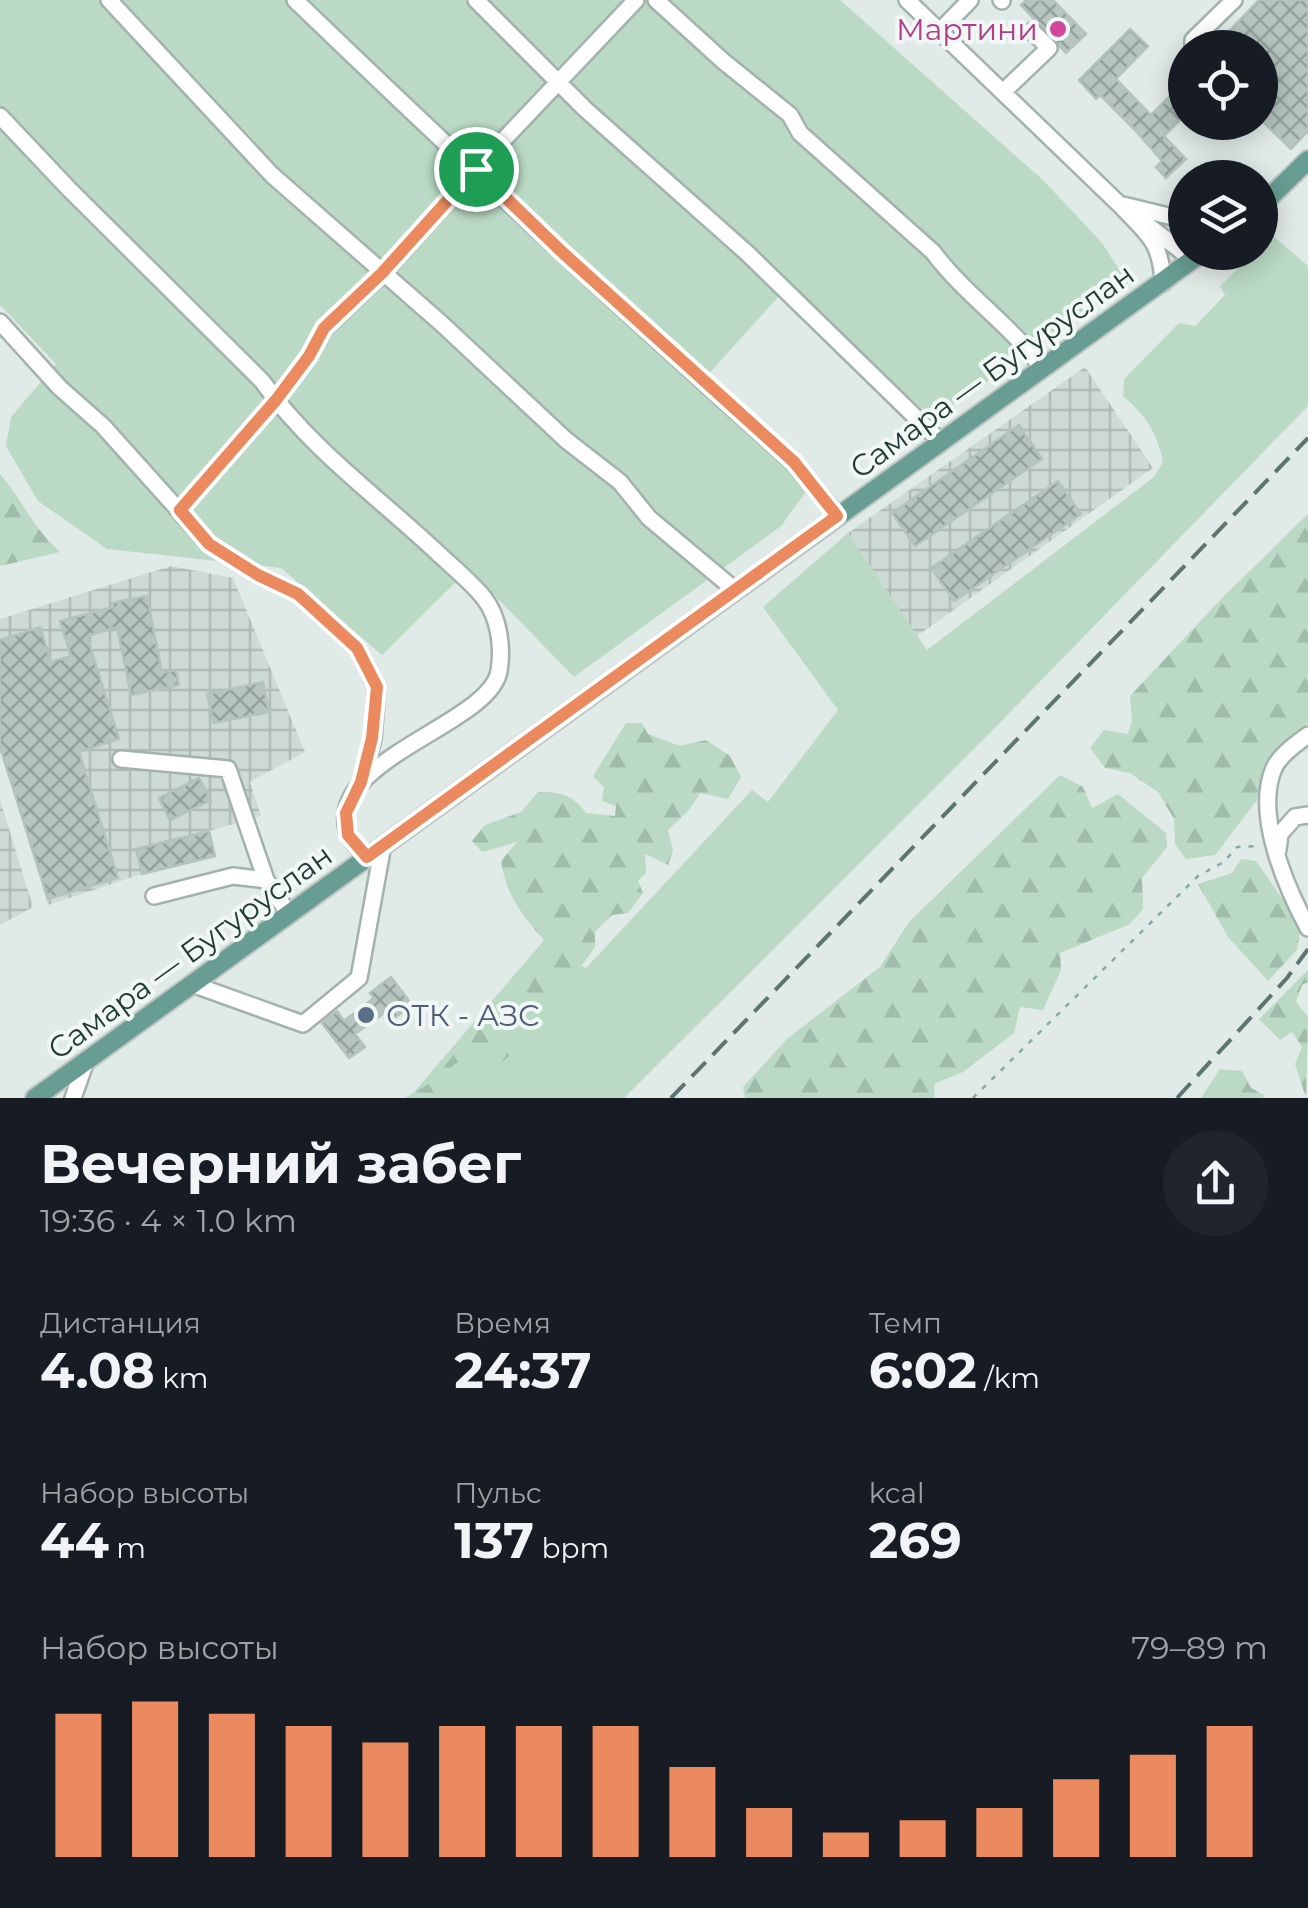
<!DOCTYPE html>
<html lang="ru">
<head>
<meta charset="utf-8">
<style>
  :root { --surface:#171b24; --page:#20242c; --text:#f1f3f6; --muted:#9ea1a6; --accent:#ea8a5e }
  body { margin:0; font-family:Montserrat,sans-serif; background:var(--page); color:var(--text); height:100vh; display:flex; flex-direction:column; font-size:38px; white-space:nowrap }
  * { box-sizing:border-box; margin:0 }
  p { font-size:32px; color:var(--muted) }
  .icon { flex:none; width:55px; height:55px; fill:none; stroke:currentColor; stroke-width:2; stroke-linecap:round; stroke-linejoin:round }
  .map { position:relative; height:1098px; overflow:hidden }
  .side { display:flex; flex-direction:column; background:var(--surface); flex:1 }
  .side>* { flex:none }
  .tools { position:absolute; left:1168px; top:30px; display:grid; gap:20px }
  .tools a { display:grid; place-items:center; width:110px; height:110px; border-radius:50%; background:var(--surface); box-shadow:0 5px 25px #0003; font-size:50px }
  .pin { position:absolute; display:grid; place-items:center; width:85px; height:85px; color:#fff; margin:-42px; border:5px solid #fff; border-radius:50%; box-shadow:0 2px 10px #0007 }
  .round { display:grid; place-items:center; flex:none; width:105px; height:105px; border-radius:52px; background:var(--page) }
  .head { display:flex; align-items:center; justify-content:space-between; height:170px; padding:0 40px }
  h1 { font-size:55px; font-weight:700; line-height:75px }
  .metrics { display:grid; grid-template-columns:repeat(3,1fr); gap:15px; height:170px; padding:10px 40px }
  .metrics div { display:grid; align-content:center }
  .metrics b { font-size:50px; font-weight:700 }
  .metrics small { font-size:28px; font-weight:400 }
  .metrics p { font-size:28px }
  .chart { height:280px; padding:20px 40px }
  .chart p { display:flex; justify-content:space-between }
  .chart svg { width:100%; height:180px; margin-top:10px; stroke:var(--accent); stroke-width:6 }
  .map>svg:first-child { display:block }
  .industrial { fill:url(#industrial-grid) }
  .green { fill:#badac5 }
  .forest { fill:url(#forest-firs) }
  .building { fill:url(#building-cross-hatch); stroke:#b3c3be; stroke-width:2.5 }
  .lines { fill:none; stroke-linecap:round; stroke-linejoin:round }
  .minor-casing { stroke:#a3b2ad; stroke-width:20 }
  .major-casing { stroke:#bdc4c2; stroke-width:22 }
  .path { stroke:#82aca2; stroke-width:2.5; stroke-dasharray:5 8; stroke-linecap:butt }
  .minor { stroke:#fff; stroke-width:15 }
  .major { stroke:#679d93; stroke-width:18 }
  .rail { stroke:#5c7570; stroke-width:4; stroke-dasharray:20 10; stroke-linecap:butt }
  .route-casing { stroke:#fff; stroke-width:20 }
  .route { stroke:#ea8a5e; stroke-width:12 }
  .hotel-dot { fill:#d1479c; stroke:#f0f7f4; stroke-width:4 }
  .service-dot { fill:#5c6f8a; stroke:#f0f7f4; stroke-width:4 }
  .labels { text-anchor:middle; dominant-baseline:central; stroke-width:8; stroke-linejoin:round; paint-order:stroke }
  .hotel-label { font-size:30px; fill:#b23c85; stroke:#f0f7f4; text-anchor:end }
  .street-label { font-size:30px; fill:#223a35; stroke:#f0f7f4 }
  .service-label { font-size:30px; fill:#4e5e75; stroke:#f0f7f4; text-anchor:start }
</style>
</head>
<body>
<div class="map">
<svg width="1308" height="1098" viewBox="0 0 1308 1098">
  <defs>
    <pattern id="industrial-grid" width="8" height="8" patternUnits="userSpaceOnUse" patternTransform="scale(2.5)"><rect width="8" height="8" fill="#cedad5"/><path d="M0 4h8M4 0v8" fill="none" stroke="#b1bcb7"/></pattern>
    <pattern id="forest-firs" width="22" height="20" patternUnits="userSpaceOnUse" patternTransform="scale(2.5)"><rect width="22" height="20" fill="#badac5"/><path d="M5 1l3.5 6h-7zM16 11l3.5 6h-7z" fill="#a0bcaa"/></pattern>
    <pattern id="building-cross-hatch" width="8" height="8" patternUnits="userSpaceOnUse" patternTransform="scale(2.5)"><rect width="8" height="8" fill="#b6c5bf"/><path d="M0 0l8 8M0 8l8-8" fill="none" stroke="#94a19c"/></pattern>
  </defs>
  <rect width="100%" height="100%" fill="#e0eae6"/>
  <!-- industrial -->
  <path class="industrial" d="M 1085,367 L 1153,468 L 917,636 L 848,533 Z
    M 171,566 L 233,578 L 305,752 L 250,782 L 261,816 L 209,831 L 215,856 L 142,874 L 48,905 L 0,748 L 0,619 Z
    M 0,800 L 33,907 L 0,925 Z"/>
  <!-- green -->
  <path class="green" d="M 0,0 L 840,0 L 1044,181 L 1102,243 L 1128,283 L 934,419 L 786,288 L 698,386 L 789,465 L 808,489 L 781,526 L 574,677 L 469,569 L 382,655 L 281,568 L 107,549 L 38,501 L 6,446 L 11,417 L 56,364 L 0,305 Z
    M 1272,235 L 1308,266 L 1308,406 L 986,737 L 624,1098 L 409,1098 L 540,945 L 586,968 L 752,790 L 768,802 L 838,710 L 763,607 L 848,533 L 927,650 L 1154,477 L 1163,462 C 1157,432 1146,416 1123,396 L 1124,379 L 1179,323 L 1195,326 L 1225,295 L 1220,286 L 1254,253 L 1260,252 L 1260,247 Z"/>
  <!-- forest -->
  <path class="forest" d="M 0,474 C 23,501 33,528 60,552 L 0,566 Z
    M 1308,514 L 1308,723 L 1283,742 L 1265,773 L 1257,800 L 1215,855 L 1186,859 L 1175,844 L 1174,819 L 1158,792 L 1130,773 L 1105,768 L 1090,748 L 1104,730 L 1128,734 L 1132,720 L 1130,696 L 1222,598 Z
    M 626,723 L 642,723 L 648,734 L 680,746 L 706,740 L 730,756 L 741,777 L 728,799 L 700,793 L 690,809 L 668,830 L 673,850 L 668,865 L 645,854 L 646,873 L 638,881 L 643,893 L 628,913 L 612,915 L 595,932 L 595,947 L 566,988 L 538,1020 L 525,1028 L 527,1040 L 499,1065 L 477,1052 L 452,1066 L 442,1093 L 428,1098 L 405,1098 L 432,1082 L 544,940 C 522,915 506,895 501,861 L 517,842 L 482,852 L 472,841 L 485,825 L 521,812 L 538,792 C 560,792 572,794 586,813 L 615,816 L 616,806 L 602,801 L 604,787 L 593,776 Z
    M 1060,775 L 1083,787 L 1092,808 L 1118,794 L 1166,833 L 1167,847 L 1142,878 L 1143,909 L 1130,924 L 1060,953 L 1061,970 L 1043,1010 L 1020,1007 L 1014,1033 L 963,1072 L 934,1084 L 935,1098 L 745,1098 L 743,1087 L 788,1038 L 880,967 L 909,922 Z
    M 1241,859 L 1256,861 L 1301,926 L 1297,950 L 1268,981 L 1228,937 L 1198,884 L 1232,873 Z
    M 1308,970 L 1308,982 L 1302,985 L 1296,1002 L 1308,1017 L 1306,1098 L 1295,1064 L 1302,1047 L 1292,1032 L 1280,1040 L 1259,1019 Z
    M 1220,1069 L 1242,1071 L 1251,1088 L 1264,1095 L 1263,1098 L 1201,1098 Z"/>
  <!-- building -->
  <path class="building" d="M 1026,0 L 1053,0 L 1086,34 L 1066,53 L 1021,5 Z
    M 1259,0 L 1308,0 L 1308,131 L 1291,149 L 1260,119 L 1260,48 L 1213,48 Z
    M 1130,29 L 1148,46 L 1116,79 L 1151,115 L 1170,96 L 1185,111 L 1185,115 L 1164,136 L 1186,159 L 1166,178 L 1156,167 L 1162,161 L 1135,130 L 1100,95 L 1096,99 L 1079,80 Z
    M 1019,425 L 1042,459 L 915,546 L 892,513 Z
    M 1058,481 L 1081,514 L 954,601 L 931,568 Z
    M 147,596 L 162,673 L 176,670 L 179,685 L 131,695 L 117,627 L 87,636 L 119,739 L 79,752 L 118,878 L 48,899 L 0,747 L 0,640 L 40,627 L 51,662 L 71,656 L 60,621 L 113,607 L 112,603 Z
    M 263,682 L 269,712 L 214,723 L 207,694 Z
    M 199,778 L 211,800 L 170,820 L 159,798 Z
    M 209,831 L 215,856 L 142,874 L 136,849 Z
    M 391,977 L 412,1005 L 393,1019 L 387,1011 L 355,1034 L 365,1047 L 349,1058 L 322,1023 L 337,1011 L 344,1021 L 374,998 L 370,993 Z"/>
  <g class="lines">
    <!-- minor casing -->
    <g class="minor-casing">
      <path id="minor" d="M 109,0 L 272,175 L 442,324 L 566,440 L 620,482 L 649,518 L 735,590
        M 295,0 C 458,157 624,312 793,462 L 837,515
        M 476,0 L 585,109 L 747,253 L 940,441
        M 656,0 L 723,61 L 790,115 L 800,133 L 933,252 C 965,295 1011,325 1042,368
        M 907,0 L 1119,204 C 1147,234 1161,240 1163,283
        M 1001,0 L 1002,1
        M 940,31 L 970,0
        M 1193,48 L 1193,40 L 1234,0
        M 1003,92 L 1049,48 L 1032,31
        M 0,116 L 69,189 L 262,381 C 310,449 381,499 441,556 C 455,569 472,583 484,598 C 499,617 503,647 499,671 C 490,725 324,759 348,833 C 351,842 361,850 367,857
        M 1123,205 L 1185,220
        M 1146,224 L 1193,260
        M 0,322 L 60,388 L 103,426 L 209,544 L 258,575 L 298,594 L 357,648 L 377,687 L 373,739 L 361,782
        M 180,510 L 276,400 L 309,356 L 324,329 L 383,273 L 476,169 L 636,0
        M 1308,735 C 1296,744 1280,755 1274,768 C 1254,814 1286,887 1308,928
        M 121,759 L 228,769 L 266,880 L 289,914
        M 1278,850 L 1280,834 L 1295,817 L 1308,815
        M 154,896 L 233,876 L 266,880
        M 192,984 L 303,1024 L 359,978 L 383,845
        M 73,1098 L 86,1061"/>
    </g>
    <!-- major casing -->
    <g class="major-casing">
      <path id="major" d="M 1260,207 L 1308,160
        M 35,1098 L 1203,252"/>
    </g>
    <!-- path -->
    <path class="path" d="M 973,1098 L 1198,876 L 1224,862 L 1237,847 L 1260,846"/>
    <!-- minor -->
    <use href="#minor" class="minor"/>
    <!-- major -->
    <use href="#major" class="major"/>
    <!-- rail -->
    <path class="rail" d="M 671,1098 L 1308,438
      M 1177,1098 L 1287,978 L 1308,949"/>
  </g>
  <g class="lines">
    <!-- route casing -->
    <g class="route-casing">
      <path id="route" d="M 476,169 L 562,252 L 794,462 L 837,516 L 367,857 L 348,835 L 346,813 L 361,782 L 372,738 L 377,687 L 357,648 L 298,594 L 258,575 L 209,544 L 180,510 L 276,400 L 309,356 L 324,328 L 382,273 Z"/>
    </g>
    <!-- route -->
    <use href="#route" class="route"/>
  </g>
  <!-- markers -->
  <circle class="hotel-dot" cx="1058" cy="29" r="10"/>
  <circle class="service-dot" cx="366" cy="1015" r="10"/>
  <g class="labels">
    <!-- hotel labels -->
    <g class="hotel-label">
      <text x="1038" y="29">Мартини</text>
    </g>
    <!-- street labels -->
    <g class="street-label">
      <text transform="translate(992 371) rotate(-36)">Самара — Бугуруслан</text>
      <text transform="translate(190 952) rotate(-36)">Самара — Бугуруслан</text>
    </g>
    <!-- service labels -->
    <g class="service-label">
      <text x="386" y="1015">ОТК - АЗС</text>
    </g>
  </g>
</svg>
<div class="tools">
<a><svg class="icon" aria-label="locate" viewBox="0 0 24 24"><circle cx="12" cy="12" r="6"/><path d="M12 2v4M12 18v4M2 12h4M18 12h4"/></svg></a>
<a><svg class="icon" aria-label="layers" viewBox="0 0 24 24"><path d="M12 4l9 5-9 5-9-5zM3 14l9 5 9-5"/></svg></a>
</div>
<div class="pin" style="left:476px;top:169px;background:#1e9e55"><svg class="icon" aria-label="arrive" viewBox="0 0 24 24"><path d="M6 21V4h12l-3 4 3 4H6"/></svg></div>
</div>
<section class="side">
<div class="head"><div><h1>Вечерний забег</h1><p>19:36 · 4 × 1.0 km</p></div><a class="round"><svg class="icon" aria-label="share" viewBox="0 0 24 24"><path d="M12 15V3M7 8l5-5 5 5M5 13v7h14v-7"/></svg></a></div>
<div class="metrics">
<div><p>Дистанция</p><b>4.08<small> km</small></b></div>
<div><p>Время</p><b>24:37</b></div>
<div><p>Темп</p><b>6:02<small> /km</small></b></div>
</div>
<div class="metrics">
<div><p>Набор высоты</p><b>44<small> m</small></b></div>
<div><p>Пульс</p><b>137<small> bpm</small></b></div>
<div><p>kcal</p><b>269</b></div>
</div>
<div class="chart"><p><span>Набор высоты</span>79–89 m</p>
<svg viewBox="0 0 160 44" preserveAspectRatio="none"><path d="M5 44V9M15 44V6M25 44V9M35 44V12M45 44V16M55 44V12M65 44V12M75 44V12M85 44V22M95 44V32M105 44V38M115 44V35M125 44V32M135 44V25M145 44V19M155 44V12"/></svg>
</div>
</section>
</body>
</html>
